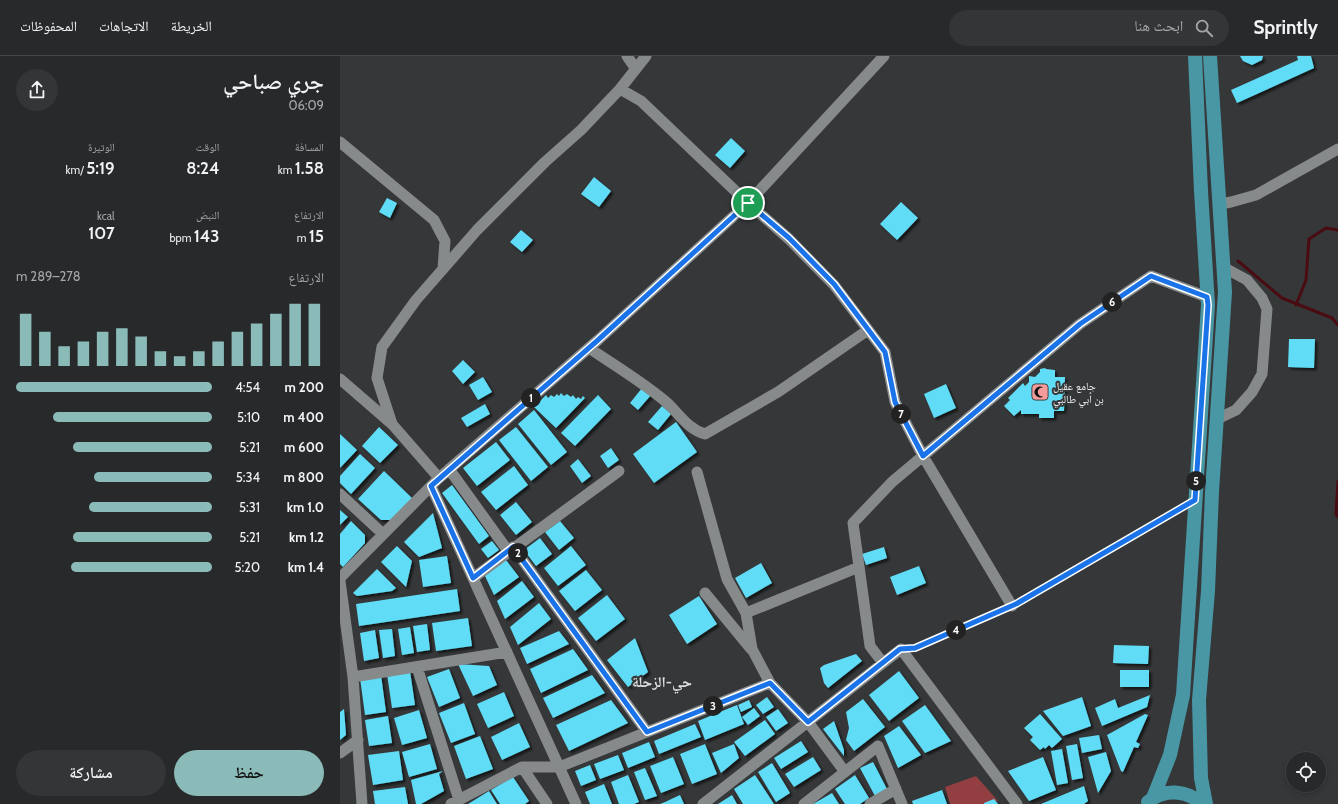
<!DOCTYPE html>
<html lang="ar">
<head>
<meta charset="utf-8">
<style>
  :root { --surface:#28292a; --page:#343536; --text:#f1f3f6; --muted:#a5a6a8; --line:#444547; --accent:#8bbbb9 }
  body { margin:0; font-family:Cabin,"Noto Naskh Arabic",sans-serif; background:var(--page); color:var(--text); direction:rtl; height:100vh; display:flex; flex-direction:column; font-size:15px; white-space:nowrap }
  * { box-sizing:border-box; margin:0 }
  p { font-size:13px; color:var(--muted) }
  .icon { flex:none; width:22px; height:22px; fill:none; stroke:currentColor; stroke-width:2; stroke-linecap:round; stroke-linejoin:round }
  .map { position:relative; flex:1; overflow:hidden; direction:ltr }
  .sheet { display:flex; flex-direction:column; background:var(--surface); width:340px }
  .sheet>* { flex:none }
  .controls { position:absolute; left:946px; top:696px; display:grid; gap:8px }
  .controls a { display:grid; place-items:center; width:40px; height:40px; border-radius:50%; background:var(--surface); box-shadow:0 2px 6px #0003,0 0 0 1px var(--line); font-size:20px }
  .pin { position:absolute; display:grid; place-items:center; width:34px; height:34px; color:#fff; margin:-17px; border:2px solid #fff; border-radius:50%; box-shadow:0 1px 4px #0007 }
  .km { position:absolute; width:20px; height:20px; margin:-10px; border-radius:50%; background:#222; color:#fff; font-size:11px; line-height:20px; text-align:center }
  .round { display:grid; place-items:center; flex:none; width:42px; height:42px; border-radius:21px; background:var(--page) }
  .headline { display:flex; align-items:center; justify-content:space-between; height:68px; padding:0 16px }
  h1 { font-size:22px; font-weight:600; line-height:30px }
  .figures { display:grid; grid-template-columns:repeat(3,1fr); gap:6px; height:68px; padding:4px 16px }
  .figures div { display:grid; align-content:center }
  .figures b { font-size:17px; font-weight:600 }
  .figures small { font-size:11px; font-weight:400 }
  .figures p { font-size:11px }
  .chart { height:112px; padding:8px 16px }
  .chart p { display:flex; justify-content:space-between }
  .chart svg { width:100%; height:72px; margin-top:4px; stroke:var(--accent); stroke-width:6 }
  .action { display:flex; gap:8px; margin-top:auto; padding:8px 16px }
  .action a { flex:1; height:46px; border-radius:24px; background:var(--accent); color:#111; font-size:16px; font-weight:600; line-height:46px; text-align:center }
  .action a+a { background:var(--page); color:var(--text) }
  ul { padding:0 16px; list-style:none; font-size:13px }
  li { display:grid; grid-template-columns:64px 48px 1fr; align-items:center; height:30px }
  li i { height:10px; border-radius:5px; background:var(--accent) }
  header { display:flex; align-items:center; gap:24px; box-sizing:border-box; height:56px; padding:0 20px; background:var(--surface); border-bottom:1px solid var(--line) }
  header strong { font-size:19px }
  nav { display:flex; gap:22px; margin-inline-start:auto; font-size:14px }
  .search { width:280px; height:36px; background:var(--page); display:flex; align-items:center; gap:10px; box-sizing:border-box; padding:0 14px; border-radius:22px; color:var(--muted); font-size:15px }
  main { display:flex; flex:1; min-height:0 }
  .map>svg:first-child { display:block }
  .forest { fill:#933f41 }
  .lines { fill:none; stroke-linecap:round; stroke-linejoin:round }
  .stream { stroke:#4a0c12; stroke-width:3 }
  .building { fill:#61dcf6; filter:url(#shadow) }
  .path { stroke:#888a8b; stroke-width:2; stroke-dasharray:1 3; stroke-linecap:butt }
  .minor { stroke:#878a8b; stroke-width:11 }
  .major { stroke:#4996a5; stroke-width:14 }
  .route-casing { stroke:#fff; stroke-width:8 }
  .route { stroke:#1a73e8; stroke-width:5 }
  .labels { text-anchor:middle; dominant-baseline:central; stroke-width:4; stroke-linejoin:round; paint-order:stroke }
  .poi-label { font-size:11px; fill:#eceeef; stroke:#353738; text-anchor:start }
  .district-label { font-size:15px; font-weight:bold; fill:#dadedf; stroke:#353738 }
</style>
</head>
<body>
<header>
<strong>Sprintly</strong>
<div class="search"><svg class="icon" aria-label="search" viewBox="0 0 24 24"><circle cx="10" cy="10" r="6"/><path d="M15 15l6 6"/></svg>ابحث هنا</div>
<nav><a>الخريطة</a><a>الاتجاهات</a><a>المحفوظات</a></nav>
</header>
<main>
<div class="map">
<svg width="998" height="748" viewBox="0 0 998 748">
  <defs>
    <filter id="shadow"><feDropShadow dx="2.5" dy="2.5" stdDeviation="1" flood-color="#0009"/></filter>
  </defs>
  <rect width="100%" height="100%" fill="#353738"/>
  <!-- forest -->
  <path class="forest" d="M 636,720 L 658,745 L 649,748 L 610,748 L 605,731 Z"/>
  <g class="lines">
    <!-- stream -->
    <path class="stream" d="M 898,205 L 942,242 L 992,262 L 998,269
      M 956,249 L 966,224 L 969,183 L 986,172 L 998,174
      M 998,425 L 996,458 L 998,461"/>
  </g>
  <!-- building -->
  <path class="building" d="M 900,0 L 923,0 L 922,4 L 912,9 L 903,5 Z
    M 957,0 L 971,0 L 974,12 L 897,47 L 891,34 L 958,4 Z
    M 391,82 L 405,95 L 390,112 L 375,99 Z
    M 254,121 L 271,135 L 259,151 L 241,138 Z
    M 47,142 L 57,147 L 50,162 L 39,156 Z
    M 561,146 L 578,162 L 557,184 L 540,168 Z
    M 181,174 L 193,184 L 182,196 L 170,186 Z
    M 949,283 L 975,283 L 974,312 L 948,311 Z
    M 123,304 L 135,316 L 123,328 L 112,315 Z
    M 705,312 L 706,313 L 715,314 L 715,321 L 725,321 L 724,355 L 714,355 L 714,362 L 699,362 L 699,358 L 681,358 L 681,354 L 674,360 L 664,350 L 670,344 L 668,342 L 683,327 L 685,330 L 689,326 L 689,320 L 695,321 L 700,316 L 700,313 Z
    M 143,321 L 152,336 L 138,344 L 129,329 Z
    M 606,328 L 616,352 L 594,362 L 584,338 Z
    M 302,332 L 311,339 L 298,354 L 290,347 Z
    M 221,337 L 224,340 L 227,338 L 231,341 L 233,339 L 236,343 L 238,341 L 241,343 L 243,340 L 245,342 L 216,372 L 194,351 L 206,339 L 208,342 L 211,339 L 214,341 L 217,338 L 219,340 Z
    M 258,339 L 271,353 L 235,390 L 221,377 Z
    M 145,348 L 150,358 L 127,371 L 121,362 Z
    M 322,350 L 331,358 L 318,374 L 308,366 Z
    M 194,354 L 227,396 L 211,409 L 178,368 Z
    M 336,366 L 357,396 L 314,427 L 293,398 Z
    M 39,371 L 58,389 L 40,407 L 22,390 Z
    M 176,371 L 208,411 L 191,425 L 159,384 Z
    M 0,378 L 17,394 L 0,412 Z
    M 156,386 L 170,404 L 137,430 L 123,412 Z
    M 271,392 L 279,404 L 268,412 L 260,400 Z
    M 20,398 L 35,412 L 11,438 L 0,427 L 0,420 Z
    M 238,403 L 251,420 L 242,427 L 230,410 Z
    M 174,410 L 188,429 L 156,454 L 141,436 Z
    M 44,415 L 72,442 L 51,464 L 41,464 L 18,443 Z
    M 112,429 L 149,480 L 139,488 L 102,437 Z
    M 176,446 L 192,466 L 176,479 L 160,459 Z
    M 0,454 L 8,461 L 0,469 Z
    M 93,457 L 102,492 L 79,501 L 64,486 Z
    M 11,465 L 25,479 L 25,487 L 3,511 L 0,508 L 0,478 Z
    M 220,465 L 234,482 L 219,494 L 205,476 Z
    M 200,482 L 212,498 L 196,510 L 184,494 Z
    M 152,485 L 159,494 L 148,502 L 141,493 Z
    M 57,490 L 72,505 L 66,531 L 41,506 Z
    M 231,490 L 246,509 L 218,530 L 204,512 Z
    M 544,491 L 547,502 L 526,509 L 522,498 Z
    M 107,500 L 111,527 L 83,531 L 79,504 Z
    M 166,504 L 179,521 L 154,539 L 145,520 Z
    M 421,507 L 432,527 L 406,542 L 395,522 Z
    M 579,510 L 586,527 L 557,539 L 550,521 Z
    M 37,513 L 56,532 L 52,535 L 17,540 L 13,537 Z
    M 246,514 L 262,534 L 235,555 L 219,535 Z
    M 182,525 L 194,541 L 165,563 L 157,545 Z
    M 117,533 L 120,555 L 19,570 L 16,548 Z
    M 267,539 L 285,563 L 256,585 L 238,562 Z
    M 359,540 L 377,568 L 347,588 L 329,559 Z
    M 199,547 L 211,563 L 178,589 L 170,571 Z
    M 128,562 L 132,590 L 96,595 L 92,567 Z
    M 87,568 L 90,594 L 77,596 L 73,570 Z
    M 70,571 L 74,597 L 62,599 L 58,573 Z
    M 52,573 L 55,600 L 43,602 L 39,574 Z
    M 35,574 L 39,602 L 24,605 L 20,577 Z
    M 219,575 L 229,588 L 187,608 L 180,592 Z
    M 295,582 L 308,616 L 288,631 L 267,604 Z
    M 774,589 L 809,590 L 808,608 L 773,607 Z
    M 233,593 L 248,614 L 201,637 L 190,613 Z
    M 516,598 L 522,605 L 488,632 L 484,627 L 480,612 L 484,609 Z
    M 118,608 L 149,610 L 157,629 L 133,640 Z
    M 109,613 L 120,642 L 99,651 L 87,621 Z
    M 780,614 L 809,614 L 809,631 L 780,631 Z
    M 70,615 L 75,649 L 52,652 L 47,618 Z
    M 559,615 L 579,642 L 549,665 L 529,639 Z
    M 41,619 L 46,656 L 25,659 L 20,622 Z
    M 252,619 L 265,637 L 213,662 L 203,642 Z
    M 164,636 L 174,660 L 148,672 L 137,648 Z
    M 810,639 L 807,651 L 762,670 L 755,652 L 775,643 L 778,652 Z
    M 427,641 L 434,651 L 423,658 L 416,649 Z
    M 742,641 L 751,670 L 723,680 L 703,655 Z
    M 523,643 L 545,671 L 514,695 L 506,684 L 509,672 L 506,656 Z
    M 271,644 L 288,667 L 229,695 L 216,669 Z
    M 409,644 L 412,651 L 401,656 L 398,649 Z
    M 124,647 L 135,678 L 111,687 L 99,657 Z
    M 397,649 L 404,668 L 365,684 L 358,665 Z
    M 585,649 L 611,685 L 585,697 L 562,665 Z
    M 414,652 L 420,660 L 408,669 L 402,661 Z
    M 4,653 L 6,679 L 0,684 L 0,656 Z
    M 438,653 L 448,667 L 436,675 L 426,661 Z
    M 79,654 L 87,682 L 62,689 L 54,662 Z
    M 700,658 L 722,683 L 712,692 L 709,689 L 705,693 L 704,691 L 700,694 L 690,684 L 693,681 L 684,672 Z
    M 805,658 L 808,659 L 796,686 L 800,688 L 798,692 L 794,691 L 783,716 L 781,715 L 767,679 Z
    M 48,660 L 52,687 L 29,690 L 25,664 Z
    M 425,664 L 435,678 L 405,700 L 394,686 Z
    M 494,665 L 504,694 L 504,700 L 483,673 Z
    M 179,667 L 190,691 L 162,704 L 151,681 Z
    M 355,668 L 361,681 L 319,698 L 314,685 Z
    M 559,670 L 581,699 L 558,712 L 544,680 Z
    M 759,679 L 762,693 L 742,697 L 739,682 Z
    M 140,680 L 153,713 L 126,723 L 114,690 Z
    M 461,685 L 468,696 L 441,713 L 434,702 Z
    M 309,686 L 315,701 L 288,712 L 282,697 Z
    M 90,688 L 97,713 L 69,721 L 62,696 Z
    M 365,688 L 377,718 L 352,728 L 340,698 Z
    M 394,688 L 399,702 L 381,717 L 372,697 Z
    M 737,688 L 743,722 L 732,724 L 726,690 Z
    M 722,693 L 728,727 L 717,729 L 711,695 Z
    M 59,695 L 63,724 L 33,729 L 28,699 Z
    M 766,696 L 771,715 L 758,737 L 748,701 Z
    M 278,699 L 284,714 L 260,723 L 254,708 Z
    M 333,701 L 344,728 L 321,737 L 310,710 Z
    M 473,701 L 481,714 L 454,731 L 445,718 Z
    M 703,701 L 716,734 L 689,745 L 668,715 Z
    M 533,706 L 547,733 L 535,740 L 520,712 Z
    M 432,707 L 450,737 L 436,746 L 418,716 Z
    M 250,709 L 256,724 L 241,730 L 235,715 Z
    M 305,712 L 317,740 L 305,744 L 294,716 Z
    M 103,715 L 99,718 L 104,735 L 81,748 L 76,748 L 71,724 Z
    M 288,719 L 299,746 L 294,748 L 279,748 L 271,726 Z
    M 415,719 L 434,748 L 403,748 L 394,733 Z
    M 515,719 L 529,742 L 520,748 L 505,748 L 495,733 Z
    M 173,721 L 189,745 L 185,748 L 160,748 L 151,734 Z
    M 264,728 L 272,748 L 250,748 L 245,736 Z
    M 744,730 L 748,745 L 744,748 L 701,748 Z
    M 65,731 L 68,748 L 35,748 L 33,735 Z
    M 602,734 L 607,748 L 573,748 L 572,745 Z
    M 149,735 L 157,748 L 128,748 Z
    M 492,737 L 499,748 L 473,748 Z
    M 340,739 L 344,748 L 320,748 L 325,746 Z
    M 392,739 L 397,748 L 378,748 Z
    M 654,743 L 658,748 L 644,748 L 644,747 Z"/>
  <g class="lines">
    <!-- path -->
    <path class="path" d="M 680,545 L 844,450
      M 574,592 L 663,553"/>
    <!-- minor -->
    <path class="minor" d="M 287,0 L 296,13
      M 280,33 L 306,0
      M 0,86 L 94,164 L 105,185 L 103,213
      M 880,148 L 891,146 L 916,139 L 998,93
      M 249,292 C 274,309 301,325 325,345 C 338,356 347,373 365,378 L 438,336 L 528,274
      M 0,323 L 52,368 L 99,422
      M 877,363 L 896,354 L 912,336 L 922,318 L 927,253 L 922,242 L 907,224 L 883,211
      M 52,368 L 37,322 L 42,291 L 76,244 L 137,174 L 205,106 L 241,74 L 280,33 L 301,45 L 408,147 L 449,183 L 494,229 L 545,296 L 555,346 L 583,400 L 672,550
      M 109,413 L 168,495
      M 357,416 L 387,523 L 406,557 L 412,593 L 430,627 L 468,666 L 505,716
      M 91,430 L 236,748
      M 0,438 L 43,478
      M 173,491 L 307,676
      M 0,522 L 99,422 L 258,284 L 408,147 L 544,0
      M 133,522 L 279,415
      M 0,525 L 13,621 L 22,748
      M 365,537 L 411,593
      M 406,557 L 519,511
      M 543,607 L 530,590 L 513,467 L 552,426 L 740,268 L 811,220 L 867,241
      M 77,611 L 119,744
      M 13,621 L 167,596
      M 0,697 L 18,684
      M 182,711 L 207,748
      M 111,748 L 182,711 L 219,711 L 430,627
      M 363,748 L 561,593 L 677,748
      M 464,748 L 538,690 L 562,748
      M 530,748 L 556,733"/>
    <!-- major -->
    <path class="major" d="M 813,742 L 830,699 L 843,639 L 868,249 L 861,135 L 855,0
      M 808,746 C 824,732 847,734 862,748
      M 866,748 L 861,722 L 859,644 L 868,535 L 872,436 L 885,236 L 870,0"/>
  </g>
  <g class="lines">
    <!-- route casing -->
    <g class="route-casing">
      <path id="route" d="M 408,147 L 449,182 L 494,228 L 545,296 L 555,346 L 583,400 L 740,268 L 811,220 L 867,241 L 868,249 L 855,444 L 676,548 L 575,592 L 560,593 L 468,666 L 430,627 L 307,676 L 173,491 L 133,522 L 91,430 L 258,284 Z"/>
    </g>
    <!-- route -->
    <use href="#route" class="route"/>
  </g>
  <!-- icons -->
  <defs>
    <g id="mosque-square" transform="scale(0.9)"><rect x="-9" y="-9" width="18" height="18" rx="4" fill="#f59b9a" stroke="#353738"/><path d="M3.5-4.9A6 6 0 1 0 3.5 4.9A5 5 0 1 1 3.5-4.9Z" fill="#111"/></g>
  </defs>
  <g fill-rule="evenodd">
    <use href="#mosque-square" x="700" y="336"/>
  </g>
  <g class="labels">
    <!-- poi labels -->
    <g class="poi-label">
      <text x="713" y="330">جامع عقيل<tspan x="713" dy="13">بن أبي طالبي</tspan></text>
    </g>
    <!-- district labels -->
    <g class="district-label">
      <text x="322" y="626">حي-الزحلة</text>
    </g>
  </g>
</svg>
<div class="controls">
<a><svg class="icon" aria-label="locate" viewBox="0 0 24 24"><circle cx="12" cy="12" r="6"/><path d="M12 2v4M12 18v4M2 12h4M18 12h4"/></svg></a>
</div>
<div class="pin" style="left:408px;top:147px;background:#1e9e55"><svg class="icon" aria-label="arrive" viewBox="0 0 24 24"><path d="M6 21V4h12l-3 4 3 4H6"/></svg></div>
<b class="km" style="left:191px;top:342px">1</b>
<b class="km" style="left:178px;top:497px">2</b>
<b class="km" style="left:373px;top:650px">3</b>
<b class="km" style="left:616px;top:574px">4</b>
<b class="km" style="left:856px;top:425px">5</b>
<b class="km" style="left:772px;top:246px">6</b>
<b class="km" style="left:561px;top:358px">7</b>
</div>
<section class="sheet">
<div class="headline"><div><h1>جري صباحي</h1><p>06:09</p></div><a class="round"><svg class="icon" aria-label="share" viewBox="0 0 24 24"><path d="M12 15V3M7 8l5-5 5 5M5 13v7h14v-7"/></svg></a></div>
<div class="figures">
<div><p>المسافة</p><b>1.58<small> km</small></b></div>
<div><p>الوقت</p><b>8:24</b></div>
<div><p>الوتيرة</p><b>5:19<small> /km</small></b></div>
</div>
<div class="figures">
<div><p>الارتفاع</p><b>15<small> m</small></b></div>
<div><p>النبض</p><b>143<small> bpm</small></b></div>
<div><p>kcal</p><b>107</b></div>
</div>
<div class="chart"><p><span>الارتفاع</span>278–289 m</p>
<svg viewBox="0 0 160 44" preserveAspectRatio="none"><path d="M5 44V12M15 44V23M25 44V32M35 44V29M45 44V23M55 44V21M65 44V26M75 44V35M85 44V38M95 44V35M105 44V29M115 44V23M125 44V18M135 44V12M145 44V6M155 44V6"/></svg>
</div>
<ul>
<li><b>200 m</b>4:54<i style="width:100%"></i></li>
<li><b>400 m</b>5:10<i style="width:81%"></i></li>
<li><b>600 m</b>5:21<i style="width:71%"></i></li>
<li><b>800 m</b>5:34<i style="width:60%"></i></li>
<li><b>1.0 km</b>5:31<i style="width:63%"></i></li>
<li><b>1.2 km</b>5:21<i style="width:71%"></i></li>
<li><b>1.4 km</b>5:20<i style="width:72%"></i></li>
</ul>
<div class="action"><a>حفظ</a><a>مشاركة</a></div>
</section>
</main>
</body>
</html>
